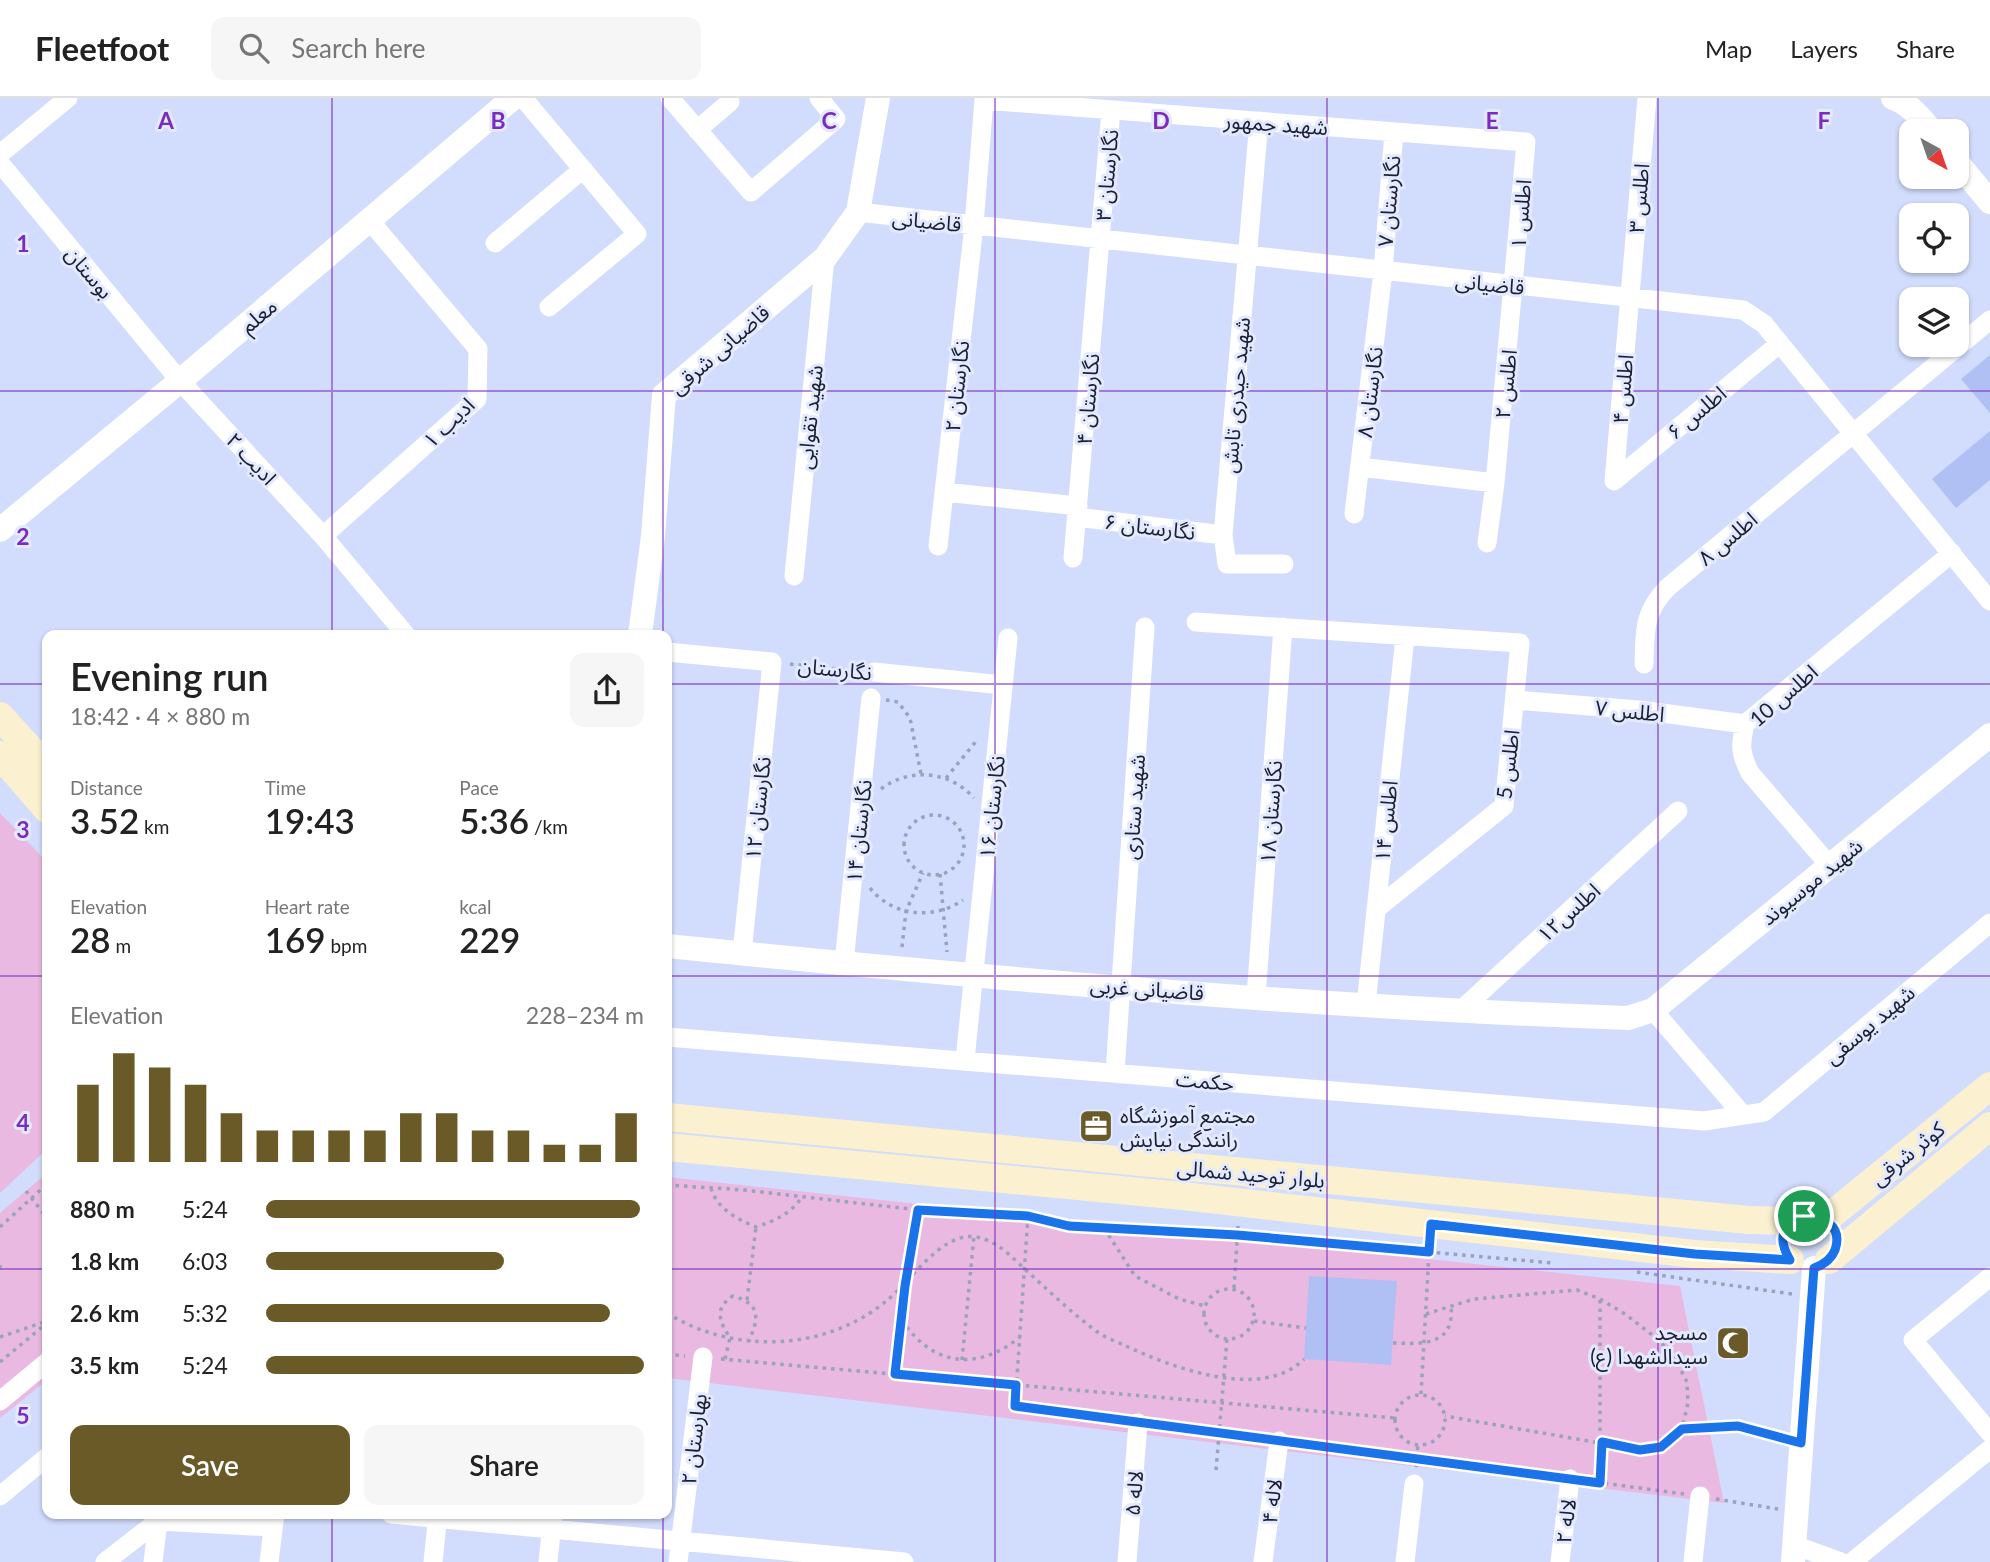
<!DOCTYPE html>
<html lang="en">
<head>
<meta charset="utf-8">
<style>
  :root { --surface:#fff; --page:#f6f6f6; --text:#222; --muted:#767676; --line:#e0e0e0; --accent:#6a5a28 }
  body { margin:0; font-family:Lato,"Noto Sans Arabic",sans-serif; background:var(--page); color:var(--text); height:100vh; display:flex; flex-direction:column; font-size:26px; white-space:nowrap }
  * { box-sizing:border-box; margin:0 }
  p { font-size:23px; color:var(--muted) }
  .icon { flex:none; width:38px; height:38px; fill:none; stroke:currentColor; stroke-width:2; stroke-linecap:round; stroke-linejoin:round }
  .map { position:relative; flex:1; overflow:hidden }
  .panel { position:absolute; left:42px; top:532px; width:630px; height:889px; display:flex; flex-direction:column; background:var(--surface); border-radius:14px; box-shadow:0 2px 5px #0004 }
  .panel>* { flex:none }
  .needle { width:46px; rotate:140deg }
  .tools { position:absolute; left:1899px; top:21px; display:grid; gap:14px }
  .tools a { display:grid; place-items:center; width:70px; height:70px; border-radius:14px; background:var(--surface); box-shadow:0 2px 5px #0004; font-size:35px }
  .pin { position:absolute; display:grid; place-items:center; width:60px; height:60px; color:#fff; margin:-30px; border:4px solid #fff; border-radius:50%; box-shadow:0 2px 7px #0007 }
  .round { display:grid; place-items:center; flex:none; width:74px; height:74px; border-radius:14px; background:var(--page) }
  .headline { display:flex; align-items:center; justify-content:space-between; height:119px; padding:0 28px }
  h1 { font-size:38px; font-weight:600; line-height:52px }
  .stats { display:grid; grid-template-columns:repeat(3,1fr); gap:10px; height:119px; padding:7px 28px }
  .stats div { display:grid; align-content:center }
  .stats b { font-size:35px; font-weight:600 }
  .stats small { font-size:19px; font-weight:400 }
  .stats p { font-size:19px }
  .chart { height:196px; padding:14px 28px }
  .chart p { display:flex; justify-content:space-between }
  .chart svg { width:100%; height:126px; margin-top:7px; stroke:var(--accent); stroke-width:6 }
  .button { display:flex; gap:14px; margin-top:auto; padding:14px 28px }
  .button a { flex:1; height:80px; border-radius:14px; background:var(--accent); color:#fff; font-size:28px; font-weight:600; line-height:80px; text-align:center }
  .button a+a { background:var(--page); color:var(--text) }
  ul { padding:0 28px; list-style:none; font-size:23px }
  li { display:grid; grid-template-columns:112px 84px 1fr; align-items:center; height:52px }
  li i { height:18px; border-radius:9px; background:var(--accent) }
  header { display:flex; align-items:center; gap:42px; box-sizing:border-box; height:98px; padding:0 35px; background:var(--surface); border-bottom:2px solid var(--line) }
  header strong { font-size:33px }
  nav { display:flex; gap:38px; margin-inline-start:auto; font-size:24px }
  .search { width:490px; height:63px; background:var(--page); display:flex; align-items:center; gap:18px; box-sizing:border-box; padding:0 24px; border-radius:14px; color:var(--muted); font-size:26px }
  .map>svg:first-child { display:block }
  .green { fill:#e9b9e1 }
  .building { fill:#b1c0f4 }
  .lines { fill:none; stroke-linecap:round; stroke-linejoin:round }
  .path { stroke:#99a1bd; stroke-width:3.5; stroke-dasharray:3.5 5; stroke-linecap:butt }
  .minor { stroke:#fff; stroke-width:19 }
  .tertiary { stroke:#fff; stroke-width:24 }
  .secondary { stroke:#fbf1d0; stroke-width:28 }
  .route-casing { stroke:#fff; stroke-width:14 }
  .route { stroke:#1a73e8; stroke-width:9 }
  .grid { fill:none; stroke:#7b2cbf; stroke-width:2; stroke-opacity:0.55 }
  .labels { text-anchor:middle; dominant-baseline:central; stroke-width:6; stroke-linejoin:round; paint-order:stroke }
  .street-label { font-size:21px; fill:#1a1f32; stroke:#e3e9ff }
  .poi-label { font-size:21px; fill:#1a1f32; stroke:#e3e9ff; text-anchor:start }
  .grid-label { font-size:23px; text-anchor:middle; font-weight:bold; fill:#7b2cbf; stroke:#e3e9ff; stroke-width:6; stroke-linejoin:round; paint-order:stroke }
</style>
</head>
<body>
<header>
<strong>Fleetfoot</strong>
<div class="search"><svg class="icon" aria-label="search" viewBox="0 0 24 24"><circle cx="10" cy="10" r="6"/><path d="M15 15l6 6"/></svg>Search here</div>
<nav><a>Map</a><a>Layers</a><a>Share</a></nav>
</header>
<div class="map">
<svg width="1990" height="1464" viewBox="0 0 1990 1464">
  <rect width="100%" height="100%" fill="#d2dcfc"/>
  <!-- green -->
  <path class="green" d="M 0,715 L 47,764 L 47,1051 L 0,1095 Z
    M 47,1075 L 47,1282 L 0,1320 L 0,1115 Z
    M 667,1079 L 1680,1188 L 1724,1405 L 667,1280 Z"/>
  <!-- building -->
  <path class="building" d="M 1990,257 L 1990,315 L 1961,281 Z
    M 1990,333 L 1990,382 L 1956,410 L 1932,381 Z
    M 1309,1178 L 1397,1183 L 1391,1267 L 1304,1261 Z"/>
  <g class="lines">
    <!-- path -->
    <path class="path" d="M 790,566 L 856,573
      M 886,602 L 898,604 L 910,620 L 921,676
      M 946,680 L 978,641
      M 881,691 C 910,669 950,673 974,700
      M904 747a30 30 0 1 1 60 0a30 30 0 1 1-60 0Z
      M 940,776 L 947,854
      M 870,790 C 893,819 934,822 963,802
      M 902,849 L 906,813 L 923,775
      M 667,1087 L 744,1092 L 936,1114 L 1028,1118 L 1069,1128 L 1237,1137 L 1553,1165
      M 711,1090 C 717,1111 737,1121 756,1129 C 777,1122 790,1116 803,1098
      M 26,1093 L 47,1120
      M 1028,1118 L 1015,1308 L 1122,1323
      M 0,1129 L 47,1086
      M 1104,1130 L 1135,1178 L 1179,1201 L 1205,1208
      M 0,1167 L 0,1174
      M 1637,1174 L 1792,1196
      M 1234,1190 L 1238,1128
      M1204 1216a25 25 0 1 1 50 0a25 25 0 1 1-50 0Z
      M 747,1202 L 756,1129
      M 1600,1202 L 1600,1385
      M 667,1215 C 732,1256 824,1254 885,1204 C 910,1185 941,1133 976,1139 C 999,1143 1012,1160 1028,1174 C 1050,1194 1072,1215 1096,1233 C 1104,1239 1115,1243 1124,1247 C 1170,1269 1262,1304 1304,1261
      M 1426,1216 L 1474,1201 L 1577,1192 L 1600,1201 L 1625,1216 L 1655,1239 L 1673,1257 L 1687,1284 L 1688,1305 L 1682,1331 L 1661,1349 L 1640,1352 L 1445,1318
      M 902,1222 C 932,1268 977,1274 1020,1239
      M 1254,1223 L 1306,1230
      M 0,1239 L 47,1223
      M 1393,1245 C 1422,1246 1455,1248 1451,1208
      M 667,1256 L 685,1258
      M 721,1261 L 1395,1320
      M 725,1261 L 730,1240 C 719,1223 714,1210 733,1198 C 761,1206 759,1220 749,1243
      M 962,1262 L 974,1138
      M 0,1264 L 47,1225
      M 895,1276 L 905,1188 L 918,1112
      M 1421,1296 L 1429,1155
      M1395 1322a25 25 0 1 1 50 0a25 25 0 1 1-50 0Z
      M 1154,1327 L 1261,1341
      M 1682,1331 L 1738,1328 L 1783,1340
      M 1296,1345 L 1553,1379
      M 1416,1369 L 1418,1347
      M 1216,1372 L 1227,1241
      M 1588,1383 L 1684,1396
      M 1716,1401 L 1778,1411"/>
    <!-- minor -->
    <path class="minor" d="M 523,0 L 637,136 L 549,209
      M 670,0 L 751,94 L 836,21 L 819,0
      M 1259,23 L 1223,437 L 1227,466 L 1284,466
      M 697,32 L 730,4
      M 0,56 L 68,0
      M 0,65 L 180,283 L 323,438 L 406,537
      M 858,114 L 1743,212 L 1764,226 L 1990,503
      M 495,145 L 583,71
      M 1360,369 L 1495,385
      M 1614,383 L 1647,0
      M 1614,383 L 1779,246
      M 944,394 L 1078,408
      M 1354,416 L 1383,173 L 1394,34
      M 1077,419 L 1223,437
      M 323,438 L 477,301 L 478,251 L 370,123
      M 938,448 L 974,127 L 984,2 L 1526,44 L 1495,385 L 1487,445
      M 1073,460 L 1111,12
      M 794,478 L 825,160
      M 1196,524 L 1520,545 L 1504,708 L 1376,811
      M 667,554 L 772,564 L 742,855
      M 1644,566 C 1645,534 1643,515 1667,490 L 1990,222
      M 874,574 L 1003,587
      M 1515,602 L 1639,612 L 1745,626
      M 1830,768 L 1750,675 C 1740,655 1740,647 1745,626 L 1952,455
      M 844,865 L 871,600
      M 1256,899 L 1283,529
      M 1366,907 L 1405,539
      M 1653,912 L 1743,1017
      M 1459,914 L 1678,713
      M 667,939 L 1704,1023 L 1764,1014 L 1990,825
      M 965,962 L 1008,540
      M 1115,974 L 1145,529
      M 1990,1179 L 1913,1242 L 1990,1335
      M 0,1303 L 47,1264
      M 0,1398 L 47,1359
      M 391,1416 L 904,1464
      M 1794,1447 L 1841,1464
      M 105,1464 L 158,1423 L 273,1429
      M 153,1464 L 159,1417
      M 269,1464 L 275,1416
      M 433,1464 L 438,1416
      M 548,1464 L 553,1416
      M 678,1464 L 703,1259
      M 1127,1464 L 1138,1325
      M 1263,1464 L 1279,1343
      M 1405,1464 L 1414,1386
      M 1560,1464 L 1570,1381
      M 1693,1464 L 1700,1398
      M 1852,1464 L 1990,1351"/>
    <!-- tertiary -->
    <path class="tertiary" d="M 1893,0 C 1909,5 1921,21 1932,33
      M 1956,63 L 1990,104
      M 0,432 L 180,283 L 513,0
      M 640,537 L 653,438 L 664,297 L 825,160 L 858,114 L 878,0
      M 667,848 C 986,880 1307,909 1628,920 L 1653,912 L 1990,637
      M 1793,1464 L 1814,1170"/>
    <!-- secondary -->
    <path class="secondary" d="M 0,618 L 47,670
      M 0,657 L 47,711
      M 667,1019 L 1749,1122 L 1794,1123
      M 667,1049 L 1183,1098 L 1694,1156 L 1790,1162
      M 1825,1122 L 1990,988
      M 1829,1162 L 1990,1028"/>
  </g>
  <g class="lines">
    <!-- route casing -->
    <g class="route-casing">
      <path id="route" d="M 918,1112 L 1028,1118 L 1069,1128 L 1237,1137 L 1429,1154 L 1431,1126 L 1695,1156 L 1790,1162 C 1757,1108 1851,1105 1835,1152 C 1831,1162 1823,1167 1814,1170 L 1801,1345 L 1738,1328 L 1682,1331 L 1661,1349 L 1640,1352 L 1602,1344 L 1600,1385 L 1015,1308 L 1016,1287 L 895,1276 L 905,1188 Z"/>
    </g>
    <!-- route -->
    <use href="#route" class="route"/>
  </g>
  <!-- grid -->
  <path class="grid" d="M 332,0 L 332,537M 663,0 L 663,537M 995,0 L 995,1464M 1327,0 L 1327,1464M 1658,0 L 1658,1464M 0,293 L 1990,293M 0,586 L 47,586M 667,586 L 1990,586M 0,878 L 47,878M 667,878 L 1990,878M 0,1171 L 47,1171M 667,1171 L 1990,1171M 332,1416 L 332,1464M 663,1416 L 663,1464"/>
  <!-- icons -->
  <defs>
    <g id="office-square" transform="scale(1.75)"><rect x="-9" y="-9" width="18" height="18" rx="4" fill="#6a5a28" stroke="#e3e9ff"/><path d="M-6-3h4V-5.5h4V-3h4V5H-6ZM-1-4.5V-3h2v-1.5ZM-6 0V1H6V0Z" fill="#fff"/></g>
    <g id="mosque-square" transform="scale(1.75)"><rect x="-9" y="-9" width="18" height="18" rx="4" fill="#6a5a28" stroke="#e3e9ff"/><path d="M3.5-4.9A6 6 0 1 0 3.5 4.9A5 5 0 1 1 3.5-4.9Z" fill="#fff"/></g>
  </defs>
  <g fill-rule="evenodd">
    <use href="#office-square" x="1096" y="1028"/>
    <use href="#mosque-square" x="1733" y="1245"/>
  </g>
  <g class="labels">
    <!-- street labels -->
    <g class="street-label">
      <text transform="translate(1276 25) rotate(4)">شهید جمهور</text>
      <text transform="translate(1106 77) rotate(-85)">نگارستان ۳</text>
      <text transform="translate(1638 100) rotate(-85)">اطلس ۳</text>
      <text transform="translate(1388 103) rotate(-85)">نگارستان ۷</text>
      <text transform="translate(1520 116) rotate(-85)">اطلس ۱</text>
      <text transform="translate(927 122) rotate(6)">قاضیانی</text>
      <text transform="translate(90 174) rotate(50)">بوستان</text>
      <text transform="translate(1490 185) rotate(6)">قاضیانی</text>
      <text transform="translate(258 217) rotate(-40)">معلم</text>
      <text transform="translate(719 251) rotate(-41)">قاضیانی شرقی</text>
      <text transform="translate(1505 286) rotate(-84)">اطلس ۲</text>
      <text transform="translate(956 288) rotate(-84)">نگارستان ۲</text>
      <text transform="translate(1622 291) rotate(-85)">اطلس ۴</text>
      <text transform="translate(1369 294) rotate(-83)">نگارستان ۸</text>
      <text transform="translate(1235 297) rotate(-85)">شهید حیدری تابش</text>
      <text transform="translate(1087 301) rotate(-85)">نگارستان ۴</text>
      <text transform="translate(1696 314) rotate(-40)">اطلس ۶</text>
      <text transform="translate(809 319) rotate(-84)">شهید تقوایی</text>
      <text transform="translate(448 324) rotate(-44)">ادیب ۱</text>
      <text transform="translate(252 360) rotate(47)">ادیب ۲</text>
      <text transform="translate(1150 428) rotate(7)">نگارستان ۶</text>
      <text transform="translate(1727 440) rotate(-40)">اطلس ۸</text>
      <text transform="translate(835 570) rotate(6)">نگارستان</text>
      <text transform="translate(1783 597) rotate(-41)">اطلس 10</text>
      <text transform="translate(1630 612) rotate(6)">اطلس ۷</text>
      <text transform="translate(1507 666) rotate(-83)">اطلس 5</text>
      <text transform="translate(991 709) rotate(-84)">نگارستان ۱۶</text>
      <text transform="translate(1133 709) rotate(-86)">شهید ستاری</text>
      <text transform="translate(757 710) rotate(-84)">نگارستان ۱۲</text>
      <text transform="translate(1270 714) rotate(-86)">نگارستان ۱۸</text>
      <text transform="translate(1385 723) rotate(-84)">اطلس ۱۴</text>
      <text transform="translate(858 733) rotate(-84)">نگارستان ۱۴</text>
      <text transform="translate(1811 783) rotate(-39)">شهید موسیوند</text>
      <text transform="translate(1568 814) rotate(-42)">اطلس۱۲</text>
      <text transform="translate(1147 890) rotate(4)">قاضیانی غربی</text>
      <text transform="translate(1869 926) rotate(-40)">شهید یوسفی</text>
      <text transform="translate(1205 982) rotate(5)">حکمت</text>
      <text transform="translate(1907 1055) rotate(-39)">کوثر شرقی</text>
      <text transform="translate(1251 1075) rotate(5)">بلوار توحید شمالی</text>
      <text transform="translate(693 1341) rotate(-83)">بهارستان ۲</text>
      <text transform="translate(1133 1395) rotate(-85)">لاله ۵</text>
      <text transform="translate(1271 1403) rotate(-83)">لاله ۴</text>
      <text transform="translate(1565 1423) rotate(-83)">لاله ۲</text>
    </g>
    <!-- poi labels -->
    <g class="poi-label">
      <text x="1120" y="1016">مجتمع آموزشگاه<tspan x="1120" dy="24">رانندگی نیایش</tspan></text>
      <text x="1708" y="1233" text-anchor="end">مسجد<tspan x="1708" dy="24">سیدالشهدا (ع)</tspan></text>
    </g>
  </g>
  <g class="grid-label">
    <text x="166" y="31">A</text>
    <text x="498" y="31">B</text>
    <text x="829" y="31">C</text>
    <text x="1161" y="31">D</text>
    <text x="1492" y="31">E</text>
    <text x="1824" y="31">F</text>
    <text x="23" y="154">1</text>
    <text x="23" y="447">2</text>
    <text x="23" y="740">3</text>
    <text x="23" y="1033">4</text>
    <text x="23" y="1326">5</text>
  </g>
</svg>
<div class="tools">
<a><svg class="needle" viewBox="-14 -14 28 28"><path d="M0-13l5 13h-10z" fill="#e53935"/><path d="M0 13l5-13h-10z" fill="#767676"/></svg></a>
<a><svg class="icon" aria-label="locate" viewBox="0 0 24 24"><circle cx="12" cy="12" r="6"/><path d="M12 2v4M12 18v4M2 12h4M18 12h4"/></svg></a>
<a><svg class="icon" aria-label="layers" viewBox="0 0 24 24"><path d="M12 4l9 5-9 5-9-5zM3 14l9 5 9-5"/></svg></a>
</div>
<div class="pin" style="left:1804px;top:1118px;background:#1e9e55"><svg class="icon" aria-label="arrive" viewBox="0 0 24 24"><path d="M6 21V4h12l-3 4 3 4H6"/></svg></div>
<section class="panel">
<div class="headline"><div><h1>Evening run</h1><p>18:42 · 4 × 880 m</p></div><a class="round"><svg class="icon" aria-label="share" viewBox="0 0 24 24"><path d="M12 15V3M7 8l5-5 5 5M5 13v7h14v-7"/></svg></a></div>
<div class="stats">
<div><p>Distance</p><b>3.52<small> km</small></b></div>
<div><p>Time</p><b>19:43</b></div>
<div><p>Pace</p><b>5:36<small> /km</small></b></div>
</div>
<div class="stats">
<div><p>Elevation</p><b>28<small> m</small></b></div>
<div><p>Heart rate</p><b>169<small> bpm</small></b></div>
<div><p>kcal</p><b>229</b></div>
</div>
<div class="chart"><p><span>Elevation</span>228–234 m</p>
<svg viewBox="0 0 160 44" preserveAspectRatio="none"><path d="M5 44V17M15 44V6M25 44V11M35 44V17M45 44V27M55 44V33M65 44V33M75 44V33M85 44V33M95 44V27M105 44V27M115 44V33M125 44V33M135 44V38M145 44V38M155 44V27"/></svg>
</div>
<ul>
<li><b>880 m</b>5:24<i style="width:99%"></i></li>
<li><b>1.8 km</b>6:03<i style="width:63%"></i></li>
<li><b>2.6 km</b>5:32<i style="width:91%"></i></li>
<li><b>3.5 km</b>5:24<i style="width:100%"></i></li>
</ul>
<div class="button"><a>Save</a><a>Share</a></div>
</section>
</div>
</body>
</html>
